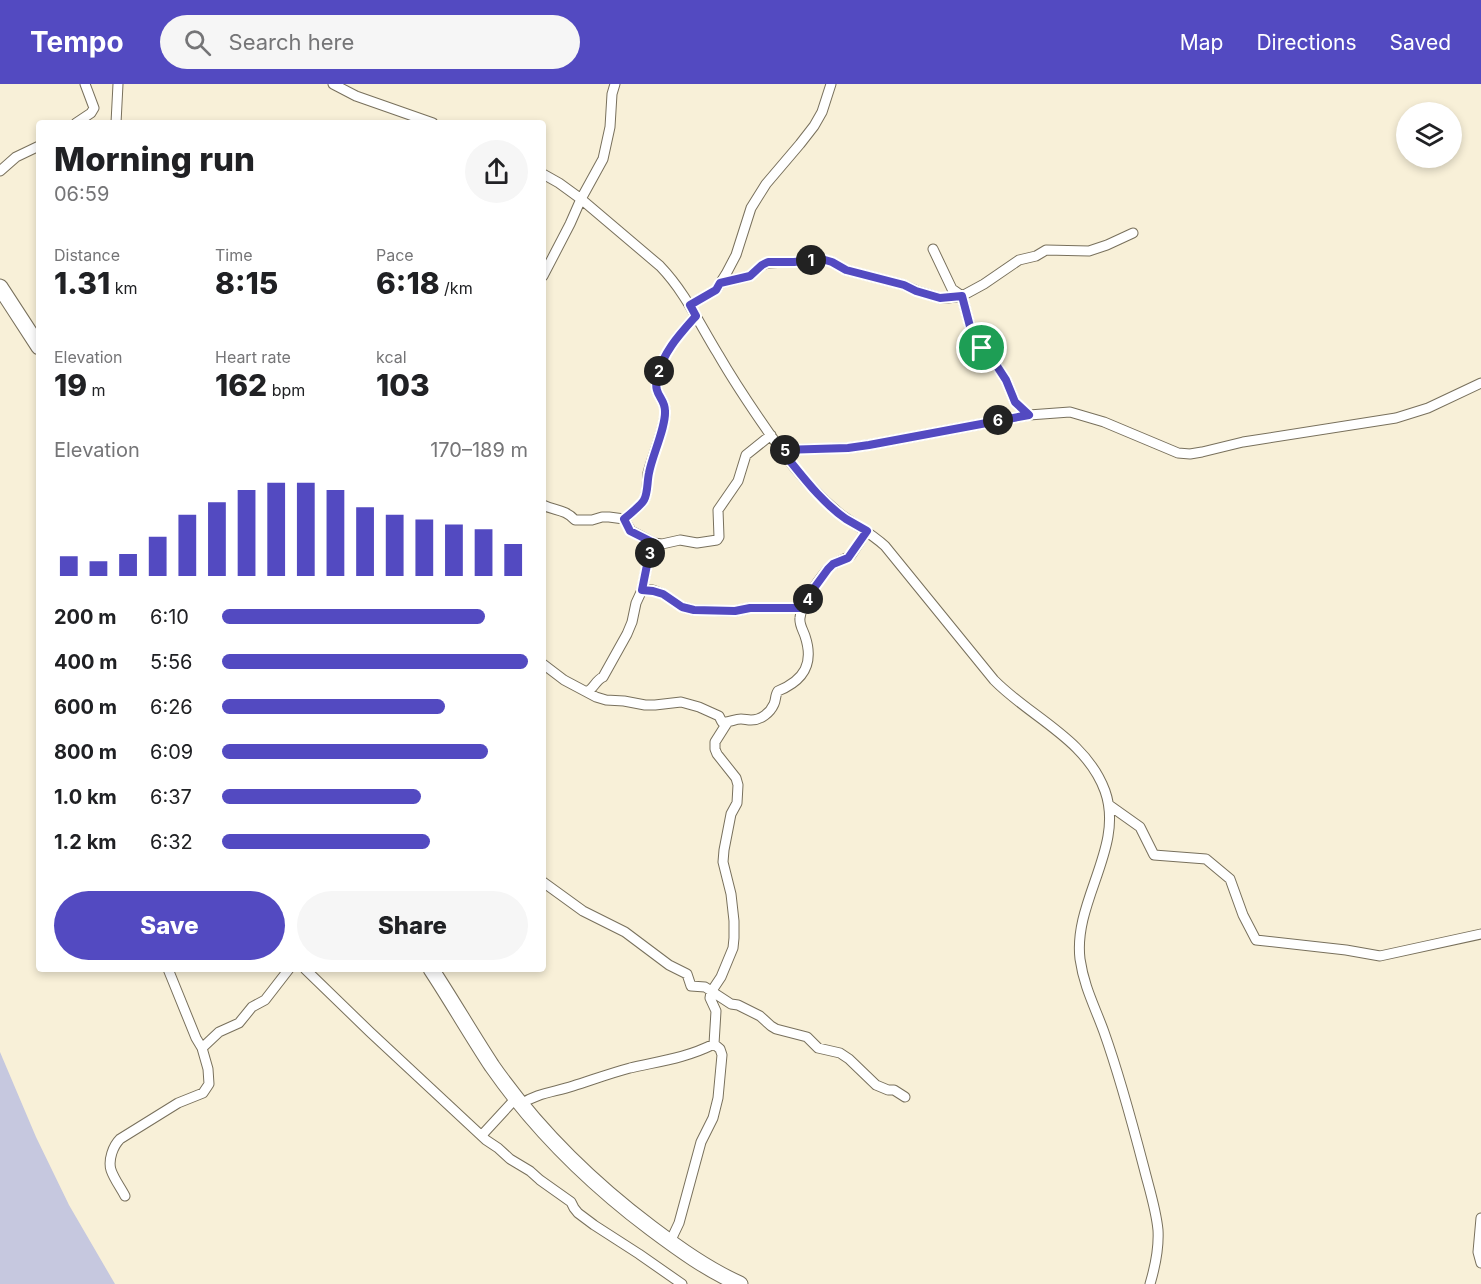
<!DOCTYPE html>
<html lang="en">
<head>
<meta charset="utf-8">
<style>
  :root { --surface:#fff; --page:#f6f6f6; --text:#202124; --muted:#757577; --accent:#534ac1 }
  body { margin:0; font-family:Inter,sans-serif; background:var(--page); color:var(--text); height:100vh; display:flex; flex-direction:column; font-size:22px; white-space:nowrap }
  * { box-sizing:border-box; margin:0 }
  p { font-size:20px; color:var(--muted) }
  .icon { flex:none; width:33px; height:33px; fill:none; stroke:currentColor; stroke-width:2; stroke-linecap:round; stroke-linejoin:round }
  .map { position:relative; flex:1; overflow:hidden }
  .details { position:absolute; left:36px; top:36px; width:510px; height:852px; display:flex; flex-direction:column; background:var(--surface); border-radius:6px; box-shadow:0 3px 9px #0003 }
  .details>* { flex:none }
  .controls { position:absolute; left:1396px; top:18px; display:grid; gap:12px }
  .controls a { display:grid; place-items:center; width:66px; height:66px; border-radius:50%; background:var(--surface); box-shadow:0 3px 9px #0003; font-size:30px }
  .pin { position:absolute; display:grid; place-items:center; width:51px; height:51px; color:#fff; margin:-26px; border:3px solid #fff; border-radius:50%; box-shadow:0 2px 6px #0007 }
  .km { position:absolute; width:30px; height:30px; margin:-15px; border-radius:50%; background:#222; color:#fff; font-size:16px; line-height:30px; text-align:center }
  .round { display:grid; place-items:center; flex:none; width:63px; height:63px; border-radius:32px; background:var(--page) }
  .head { display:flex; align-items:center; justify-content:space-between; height:102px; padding:0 18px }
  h1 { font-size:33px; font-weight:800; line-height:45px }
  .stats { display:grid; grid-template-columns:repeat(3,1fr); gap:9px; height:102px; padding:6px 18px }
  .stats div { display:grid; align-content:center }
  .stats b { font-size:30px; font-weight:800 }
  .stats small { font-size:16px; font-weight:400 }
  .stats p { font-size:16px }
  .chart { height:168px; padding:12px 18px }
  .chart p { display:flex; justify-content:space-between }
  .chart svg { width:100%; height:108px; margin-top:6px; stroke:var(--accent); stroke-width:6 }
  .action { display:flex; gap:12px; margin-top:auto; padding:12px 18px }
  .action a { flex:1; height:69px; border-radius:36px; background:var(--accent); color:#fff; font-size:24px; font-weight:800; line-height:69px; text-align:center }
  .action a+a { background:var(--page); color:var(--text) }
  ul { padding:0 18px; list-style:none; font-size:20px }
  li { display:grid; grid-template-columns:96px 72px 1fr; align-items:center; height:45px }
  li i { height:15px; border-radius:8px; background:var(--accent) }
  header { display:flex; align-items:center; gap:36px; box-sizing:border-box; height:84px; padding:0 30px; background:var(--accent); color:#fff }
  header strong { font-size:28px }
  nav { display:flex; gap:33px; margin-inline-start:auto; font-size:21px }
  .search { width:420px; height:54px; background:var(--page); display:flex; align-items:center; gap:15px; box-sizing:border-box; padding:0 21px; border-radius:33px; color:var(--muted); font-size:22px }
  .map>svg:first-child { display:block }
  .green { fill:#c6c8df }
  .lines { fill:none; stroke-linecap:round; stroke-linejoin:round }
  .minor-casing { stroke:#78705c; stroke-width:11 }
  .highway-casing { stroke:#78705c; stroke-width:17 }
  .minor { stroke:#fff; stroke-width:9 }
  .highway { stroke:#fff; stroke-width:15 }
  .route-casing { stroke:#fff; stroke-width:12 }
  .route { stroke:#534ac1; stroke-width:8 }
</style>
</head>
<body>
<header>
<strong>Tempo</strong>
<div class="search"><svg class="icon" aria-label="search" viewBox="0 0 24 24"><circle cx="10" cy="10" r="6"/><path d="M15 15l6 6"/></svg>Search here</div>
<nav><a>Map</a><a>Directions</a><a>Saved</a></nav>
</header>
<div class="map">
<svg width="1481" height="1200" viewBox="0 0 1481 1200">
  <rect width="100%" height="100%" fill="#f8f0d8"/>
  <!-- green -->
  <path class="green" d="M 0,968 L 36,1053 L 69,1121 L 115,1200 L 0,1200 Z"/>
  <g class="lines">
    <!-- minor casing -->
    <g class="minor-casing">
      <path id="minor" d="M 333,0 L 356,12 L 433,39
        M 76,39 L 91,29 L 94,24 L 85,0
        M 116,39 L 118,0
        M 0,87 L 16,73 L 39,62
        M 543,90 L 559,99 L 581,115 L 660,182 C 685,208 699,239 718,270 C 737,303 759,335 781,366 C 798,389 818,412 840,430 C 855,441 871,449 885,462 L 994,596 C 1030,633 1086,655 1105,707 C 1125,763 1073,817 1080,875 C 1084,903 1095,923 1104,948 C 1120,993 1132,1038 1144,1084 C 1149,1104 1156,1125 1158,1146 C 1159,1163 1155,1183 1150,1200
        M 933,165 L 952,205 L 962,212 L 972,250 L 976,257 L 993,276 L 1006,296 L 1015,318 L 1029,331
        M 543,192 L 570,140 L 581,115 L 603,75 L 610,43 L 612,10 L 615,0
        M 720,199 L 750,192 L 762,181 L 768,179 L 825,176 L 832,178 L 846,186 L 904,201 L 917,207 L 940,214 L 948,214 L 962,212 L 984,200 L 1019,176 L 1036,172 L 1046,166 L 1089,167 L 1107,161 L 1133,149
        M 690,221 L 716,206 L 726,190 L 736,171 L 751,124 L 766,100 L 800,60 L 814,42 L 822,28 L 831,0
        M 781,366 L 848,364 L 869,361 L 1029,331 L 1070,328 L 1104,338 L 1178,369 L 1190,370 L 1202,368 L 1243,358 L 1396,334 L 1428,324 L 1481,299
        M 543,421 C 555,427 565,425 575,436 L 592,436 L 602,433 L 609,433 L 624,435 C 628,432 642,420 644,416 C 648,409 647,398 648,389 C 652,372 666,342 665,327 C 665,313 653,312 657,293 C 663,268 680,250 696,232
        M 624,435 L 631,447 L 654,459 L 662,460 L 680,456 L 697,459 L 717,456 L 719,453 L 718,426 L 738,397 L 746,371 L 771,351
        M 642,506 L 653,506 L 663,510 L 682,523 L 694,526 L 735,527 L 750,524 L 803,524
        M 543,580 L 564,596 L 596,613 L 606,616 L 624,617 L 645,621 L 655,621 L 681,618 L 699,623 L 719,632 L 722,638 C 729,639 734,635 741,635 C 745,635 747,636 751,636 C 761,636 770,629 774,620 C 776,616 775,611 778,607 C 805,596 814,579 805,552 C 803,546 799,540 800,534 C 801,521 821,491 831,482 C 837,477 845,476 851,471 L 867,447
        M 588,607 C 594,604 596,596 603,593 L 627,550 L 632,538 L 636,519 L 642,506 L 649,471 L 654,459
        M 1109,721 L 1140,743 L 1154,771 L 1206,775 L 1230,795 L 1243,831 L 1256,856 L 1346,866 L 1380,872 L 1481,850
        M 543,798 L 583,827 L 625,848 L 669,881 L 687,890 L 691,902 L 705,903 L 731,920 L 738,921 L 760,932 L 771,942 L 776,945 L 807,953 L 818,964 L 840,969 L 849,975 L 876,1001 L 888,1006 L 894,1006 L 905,1013
        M 305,885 L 370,948 L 486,1056 L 498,1064 L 510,1075 L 530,1087 L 540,1096 L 571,1118 L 574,1124 L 578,1129 L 594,1141 L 639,1170 L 682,1200
        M 202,964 L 219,948 L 239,939 L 252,923 L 265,916 L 289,885
        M 521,1020 C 537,1009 555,1008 573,1002 C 592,996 611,989 630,984 C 661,977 686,974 714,960
        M 482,1051 L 516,1014
        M 125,1112 C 121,1104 114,1095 111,1086 C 108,1076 113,1062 120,1055 L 178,1019 L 203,1009 L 209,1000 L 208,985 L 202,964 L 196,954 L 168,885
        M 1481,1134 L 1478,1168 L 1481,1179
        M 670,1158 L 679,1139 L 701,1058 L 713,1034 L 718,1014 L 722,971 L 720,965 L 714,960 L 716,927 L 710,914 L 711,908 L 721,893 L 733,864 L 734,854 L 734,837 L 731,810 L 723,778 L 724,766 L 731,730 L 737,719 L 738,701 L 736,694 L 717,670 L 715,665 L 715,658 L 727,639"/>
    </g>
    <!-- highway casing -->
    <g class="highway-casing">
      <path id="highway" d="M 0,203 L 39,263
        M 431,885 C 452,917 471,950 492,982 C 536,1045 590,1098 651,1144 C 679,1165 708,1186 740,1200"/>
    </g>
    <!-- minor -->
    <use href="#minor" class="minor"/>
    <!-- highway -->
    <use href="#highway" class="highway"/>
  </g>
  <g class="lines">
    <!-- route casing -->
    <g class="route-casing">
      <path id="route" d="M 812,176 L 825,176 L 832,178 L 846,186 L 904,201 L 916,207 L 940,214 L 962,212 L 972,250 L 976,257 L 993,276 L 1006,296 L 1015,318 L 1029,331 L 869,361 L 848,364 L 781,366 C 801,390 820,417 846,435 C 853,439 860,443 867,447 L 848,474 L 833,480 L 828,485 L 812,507 L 803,524 L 750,524 L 735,527 L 694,526 L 682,523 L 663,510 L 653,507 L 642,506 L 649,471 L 654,459 L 630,447 L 624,435 C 628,432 642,420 644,416 C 648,409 647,398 649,389 C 652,372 666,343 665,327 C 665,313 653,312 657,293 C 663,268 680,250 696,232 L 690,221 L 716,206 L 720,199 L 750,192 L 762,181 L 768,178 L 794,178 Z"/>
    </g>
    <!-- route -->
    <use href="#route" class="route"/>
  </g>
</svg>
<div class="controls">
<a><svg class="icon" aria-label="layers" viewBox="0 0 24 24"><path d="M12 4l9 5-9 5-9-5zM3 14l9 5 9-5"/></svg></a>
</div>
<div class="pin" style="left:982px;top:264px;background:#1e9e55"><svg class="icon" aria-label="arrive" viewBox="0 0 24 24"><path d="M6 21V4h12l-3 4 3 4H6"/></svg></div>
<b class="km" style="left:811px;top:176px">1</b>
<b class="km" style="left:659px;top:287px">2</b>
<b class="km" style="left:650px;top:469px">3</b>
<b class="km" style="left:808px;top:515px">4</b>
<b class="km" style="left:785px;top:366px">5</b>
<b class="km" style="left:998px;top:336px">6</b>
<section class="details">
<div class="head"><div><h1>Morning run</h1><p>06:59</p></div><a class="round"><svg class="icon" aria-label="share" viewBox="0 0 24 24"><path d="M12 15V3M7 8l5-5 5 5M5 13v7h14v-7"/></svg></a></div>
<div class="stats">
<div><p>Distance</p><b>1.31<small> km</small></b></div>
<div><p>Time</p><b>8:15</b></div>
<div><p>Pace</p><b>6:18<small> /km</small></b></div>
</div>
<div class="stats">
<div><p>Elevation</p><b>19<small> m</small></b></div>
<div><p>Heart rate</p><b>162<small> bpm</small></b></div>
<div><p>kcal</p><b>103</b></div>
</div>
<div class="chart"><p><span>Elevation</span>170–189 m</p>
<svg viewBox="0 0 160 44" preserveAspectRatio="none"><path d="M5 44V36M15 44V38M25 44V35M35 44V28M45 44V19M55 44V14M65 44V9M75 44V6M85 44V6M95 44V9M105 44V16M115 44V19M125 44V21M135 44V23M145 44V25M155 44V31"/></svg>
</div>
<ul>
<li><b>200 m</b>6:10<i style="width:86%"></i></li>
<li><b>400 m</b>5:56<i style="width:100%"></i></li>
<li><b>600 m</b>6:26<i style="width:73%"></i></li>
<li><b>800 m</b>6:09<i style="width:87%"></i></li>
<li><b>1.0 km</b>6:37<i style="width:65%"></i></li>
<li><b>1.2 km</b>6:32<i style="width:68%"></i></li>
</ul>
<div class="action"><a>Save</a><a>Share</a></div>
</section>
</div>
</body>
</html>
